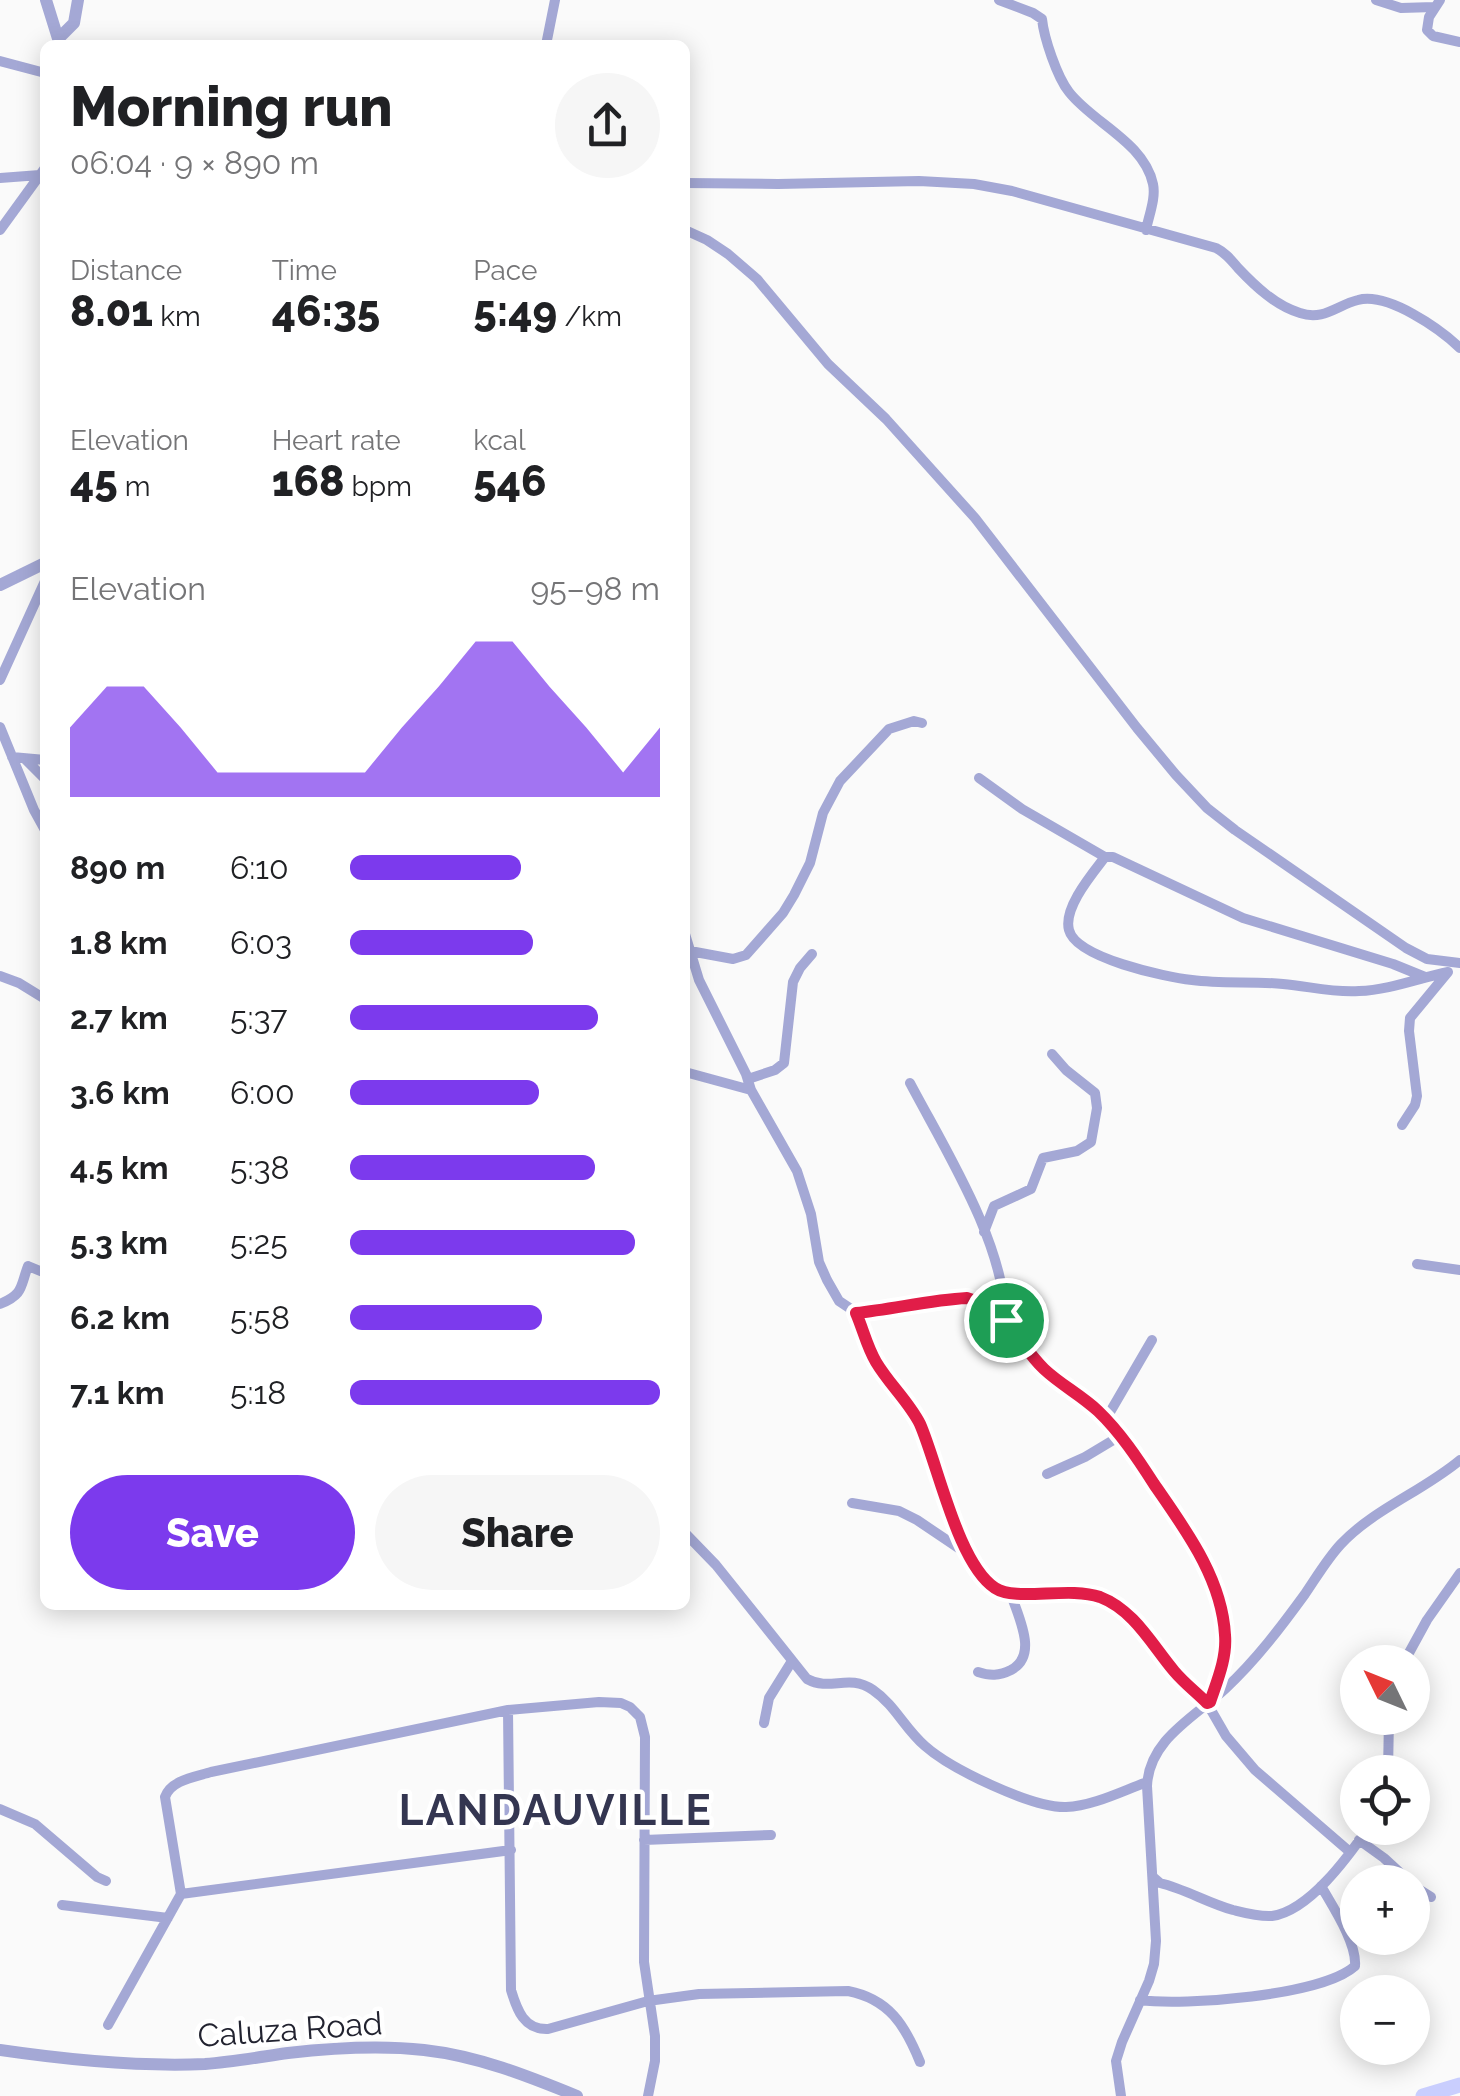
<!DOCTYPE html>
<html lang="en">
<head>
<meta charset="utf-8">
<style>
  :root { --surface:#fff; --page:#f6f6f6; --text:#202124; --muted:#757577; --accent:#7c3aed }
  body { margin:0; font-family:Raleway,sans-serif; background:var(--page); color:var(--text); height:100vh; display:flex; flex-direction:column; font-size:38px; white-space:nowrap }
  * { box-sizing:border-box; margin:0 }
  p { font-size:32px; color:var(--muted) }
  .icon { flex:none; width:55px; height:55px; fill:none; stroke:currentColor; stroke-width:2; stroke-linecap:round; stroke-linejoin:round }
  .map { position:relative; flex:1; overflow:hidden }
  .panel { position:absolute; left:40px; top:40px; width:650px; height:1570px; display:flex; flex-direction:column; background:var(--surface); border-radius:15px; box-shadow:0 5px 25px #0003 }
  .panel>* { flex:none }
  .needle { width:65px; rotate:313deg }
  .controls { position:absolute; left:1340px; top:1645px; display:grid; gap:20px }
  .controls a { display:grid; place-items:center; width:90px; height:90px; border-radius:50%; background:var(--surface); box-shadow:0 5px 25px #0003; font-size:50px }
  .pin { position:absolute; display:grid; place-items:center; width:85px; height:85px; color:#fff; margin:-42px; border:5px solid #fff; border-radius:50%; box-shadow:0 2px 10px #0007 }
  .round { display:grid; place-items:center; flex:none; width:105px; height:105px; border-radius:52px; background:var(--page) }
  .headline { display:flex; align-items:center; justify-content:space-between; height:170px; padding:0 30px }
  h1 { font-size:55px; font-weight:800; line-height:75px }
  .figures { display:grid; grid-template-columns:repeat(3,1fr); gap:15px; height:170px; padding:10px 30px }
  .figures div { display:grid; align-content:center }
  .figures b { font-size:42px; font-weight:800 }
  .figures small { font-size:28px; font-weight:400 }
  .figures p { font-size:28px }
  .chart { height:280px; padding:20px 30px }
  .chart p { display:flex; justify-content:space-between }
  .chart svg { width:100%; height:180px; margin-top:10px; fill:var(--accent); opacity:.7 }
  .action { display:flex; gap:20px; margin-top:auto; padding:20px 30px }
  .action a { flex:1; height:115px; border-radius:60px; background:var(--accent); color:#fff; font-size:40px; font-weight:800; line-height:115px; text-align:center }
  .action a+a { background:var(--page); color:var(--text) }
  ul { padding:0 30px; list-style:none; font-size:32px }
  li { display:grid; grid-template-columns:160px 120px 1fr; align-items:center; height:75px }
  li i { height:25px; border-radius:12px; background:var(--accent) }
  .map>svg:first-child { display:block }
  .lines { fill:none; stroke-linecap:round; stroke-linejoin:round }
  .river { stroke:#c9cefe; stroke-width:15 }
  .minor { stroke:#a4a8d5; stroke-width:10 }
  .tertiary { stroke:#a4a8d5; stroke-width:12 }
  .route-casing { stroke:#fff; stroke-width:20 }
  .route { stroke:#e11d48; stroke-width:12 }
  .labels { text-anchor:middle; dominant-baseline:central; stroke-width:9; stroke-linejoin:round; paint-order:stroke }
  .street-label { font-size:32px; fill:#222330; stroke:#fff }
  .district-label { font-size:42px; font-weight:bold; letter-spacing:2.5px; fill:#343651; stroke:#fff }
</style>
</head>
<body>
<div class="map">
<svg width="1460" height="2096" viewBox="0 0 1460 2096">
  <rect width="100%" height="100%" fill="#fafafa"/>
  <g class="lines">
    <!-- river -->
    <path class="river" d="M 1423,2096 L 1460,2085"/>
    <!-- minor -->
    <path class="minor" d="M 999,0 L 1033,13 L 1042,19 C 1044,38 1057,77 1069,92 C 1093,123 1144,142 1153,184 C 1156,198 1149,215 1146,230
      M 1376,0 L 1401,8 L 1434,7
      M 1440,0 L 1429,17 L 1427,30 L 1433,36 L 1460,42
      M 546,45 L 555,0
      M 0,61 L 45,73
      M 0,178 L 40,175
      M 685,183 L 778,184 L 919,181 L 974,184 L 1012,191 L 1216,248 C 1226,253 1231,260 1238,268 C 1255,286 1276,306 1300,313 C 1324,321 1337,305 1358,300 C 1388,292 1440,329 1460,348
      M 0,230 L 45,168
      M 685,230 L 707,240 L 728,254 L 757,279 L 828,364 L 886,419 L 975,518 L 1137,728 L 1176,775 L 1207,808 L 1235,830 L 1406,948 L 1427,959 L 1460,963
      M 0,680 L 45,581
      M 0,727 L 34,810 L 45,830
      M 12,757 L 45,760
      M 25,759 L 45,779
      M 979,778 L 1022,809 L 1105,857 L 1113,857 L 1243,918 L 1393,964 L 1425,977
      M 1105,857 C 1092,874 1063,908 1069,930 C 1076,958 1165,977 1192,980 C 1222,984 1253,981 1283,984 C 1308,986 1333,993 1359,991 C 1389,990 1419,978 1448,972
      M 685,934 L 699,980 L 746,1074 L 751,1090 L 797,1171 L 811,1214 L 819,1262 L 827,1280 L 839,1301 L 857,1313 L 873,1358 L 918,1420 L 961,1538 L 986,1580 L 993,1587 L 1011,1594 L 1073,1591 L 1103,1598 L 1117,1607 L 1132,1618 L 1176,1673 L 1207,1703 L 1226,1736 L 1255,1770 L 1350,1852
      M 690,951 L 733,959 L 746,955 L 783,913 L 794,895 L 810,863 L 823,813 L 840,781 L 889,729 L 914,721 L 922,723
      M 0,976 L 19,983 L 45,999
      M 685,1072 L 751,1090
      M 748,1079 L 775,1070 L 784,1063 L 793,982 L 800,968 L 812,954
      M 910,1083 C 947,1153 1003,1241 1006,1320
      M 1402,1125 L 1415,1105 L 1417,1096 L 1409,1031 L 1410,1018 L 1448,972
      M 984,1232 L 994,1206 L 1031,1189 L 1043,1158 L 1077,1151 L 1091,1142 L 1097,1108 L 1095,1093 L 1066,1070 L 1052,1054
      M 1417,1264 L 1460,1270
      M 0,1304 C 24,1294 20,1287 28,1266 L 45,1273
      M 857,1313 C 885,1310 955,1292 978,1300 C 1008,1311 1020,1344 1041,1365 C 1059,1384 1082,1395 1100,1413 C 1122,1435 1140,1461 1156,1486 C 1186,1531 1225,1582 1225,1638 C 1225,1659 1218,1678 1212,1698
      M 1106,1419 L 1152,1340
      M 1047,1474 L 1085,1457 L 1120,1436
      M 852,1503 L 899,1511 L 917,1520 L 969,1555
      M 685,1533 L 716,1565 L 807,1679 C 831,1692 848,1673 873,1690 C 895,1705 905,1729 925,1746 C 951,1769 1032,1808 1066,1807 C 1093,1806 1122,1791 1147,1782
      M 1404,1662 L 1427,1620 L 1460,1573
      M 978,1672 C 990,1676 999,1676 1011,1670 C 1039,1655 1018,1617 1011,1594
      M 508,1710 L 511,1990 C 517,2010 524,2030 548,2029 L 648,2001 L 699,1994 L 848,1991 C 889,1999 905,2025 920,2062
      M 764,1723 L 769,1698 L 792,1661
      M 1388,1772 L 1389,1718
      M 0,1809 L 35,1824 L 97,1877 L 106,1881
      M 644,1840 L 771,1835
      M 1359,1840 L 1384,1858 L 1410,1882
      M 1153,1877 L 1160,1883 C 1185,1889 1208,1903 1233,1910 C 1245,1913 1259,1917 1272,1916 C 1309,1911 1348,1857 1368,1828
      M 1412,1885 L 1431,1897
      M 181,1894 L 511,1850
      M 62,1905 L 168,1918
      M 1140,2000 C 1184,2006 1322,1996 1355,1966 C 1357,1943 1333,1907 1321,1886
      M 108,2025 L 181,1894 L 165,1797 C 171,1780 195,1777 211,1772 L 508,1710 L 599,1702 L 621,1703 L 630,1707 L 640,1717 L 645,1737 L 644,1962 L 655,2036 L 655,2061 L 648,2096
      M 1121,2096 L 1116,2061 L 1122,2042 L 1149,1981 L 1154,1964 L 1156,1941 L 1147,1786 C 1149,1739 1195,1717 1226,1688 C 1256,1660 1281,1627 1305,1594 C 1316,1578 1327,1559 1341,1544 C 1374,1509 1423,1491 1460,1460"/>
    <!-- tertiary -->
    <path class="tertiary" d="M 46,0 L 60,45
      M 59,38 L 74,23 L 78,0
      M 0,585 L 45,563
      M 0,2050 C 68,2060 136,2067 205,2064 C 232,2062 260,2057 288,2053 C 332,2048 380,2045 424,2050 C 478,2056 528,2076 577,2096"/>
  </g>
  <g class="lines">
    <!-- route casing -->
    <g class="route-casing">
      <path id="route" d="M 967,1298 C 1009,1309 1016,1342 1044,1369 C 1061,1385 1081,1395 1098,1411 C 1120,1432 1138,1459 1154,1484 C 1185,1529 1222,1578 1225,1635 C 1227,1658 1217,1681 1210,1702 L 1207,1703 C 1196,1692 1184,1683 1174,1671 C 1152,1645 1134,1610 1100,1597 C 1068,1586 1016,1602 995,1588 C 958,1564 938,1465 920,1424 C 909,1402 889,1384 876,1362 C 867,1347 863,1329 856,1313 C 894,1309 930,1300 967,1298 Z"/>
    </g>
    <!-- route -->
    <use href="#route" class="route"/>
  </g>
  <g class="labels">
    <!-- street labels -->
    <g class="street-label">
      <text transform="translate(290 2029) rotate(-4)">Caluza Road</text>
    </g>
    <!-- district labels -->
    <g class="district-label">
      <text x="556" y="1810">LANDAUVILLE</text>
    </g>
  </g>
</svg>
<div class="controls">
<a><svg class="needle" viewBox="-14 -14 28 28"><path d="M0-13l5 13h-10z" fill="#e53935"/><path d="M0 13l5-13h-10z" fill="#757577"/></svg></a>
<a><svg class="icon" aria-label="locate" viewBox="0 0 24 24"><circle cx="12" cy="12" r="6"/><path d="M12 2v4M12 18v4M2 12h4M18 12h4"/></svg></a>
<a>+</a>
<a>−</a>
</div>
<div class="pin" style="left:1006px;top:1320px;background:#1e9e55"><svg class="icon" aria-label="arrive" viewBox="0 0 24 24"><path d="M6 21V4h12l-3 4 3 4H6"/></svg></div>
<section class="panel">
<div class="headline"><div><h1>Morning run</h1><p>06:04 · 9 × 890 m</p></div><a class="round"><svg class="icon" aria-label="share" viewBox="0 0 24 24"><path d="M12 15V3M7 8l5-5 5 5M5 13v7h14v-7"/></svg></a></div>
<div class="figures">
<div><p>Distance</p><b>8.01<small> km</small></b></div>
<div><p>Time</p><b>46:35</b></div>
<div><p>Pace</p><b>5:49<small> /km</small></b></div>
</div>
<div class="figures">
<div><p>Elevation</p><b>45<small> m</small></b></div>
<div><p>Heart rate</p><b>168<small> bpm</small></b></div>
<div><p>kcal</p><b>546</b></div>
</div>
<div class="chart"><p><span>Elevation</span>95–98 m</p>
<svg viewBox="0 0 160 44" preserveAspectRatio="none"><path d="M0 44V27L10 17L20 17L30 27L40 38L50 38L60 38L70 38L80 38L90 27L100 17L110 6L120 6L130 17L140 27L150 38L160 27V44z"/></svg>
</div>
<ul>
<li><b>890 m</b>6:10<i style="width:55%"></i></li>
<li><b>1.8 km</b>6:03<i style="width:59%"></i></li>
<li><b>2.7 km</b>5:37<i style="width:80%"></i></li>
<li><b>3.6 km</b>6:00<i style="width:61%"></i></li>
<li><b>4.5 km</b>5:38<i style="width:79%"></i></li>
<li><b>5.3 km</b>5:25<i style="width:92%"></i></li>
<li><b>6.2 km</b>5:58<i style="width:62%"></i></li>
<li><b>7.1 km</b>5:18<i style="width:100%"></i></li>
</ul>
<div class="action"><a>Save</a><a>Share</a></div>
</section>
</div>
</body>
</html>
